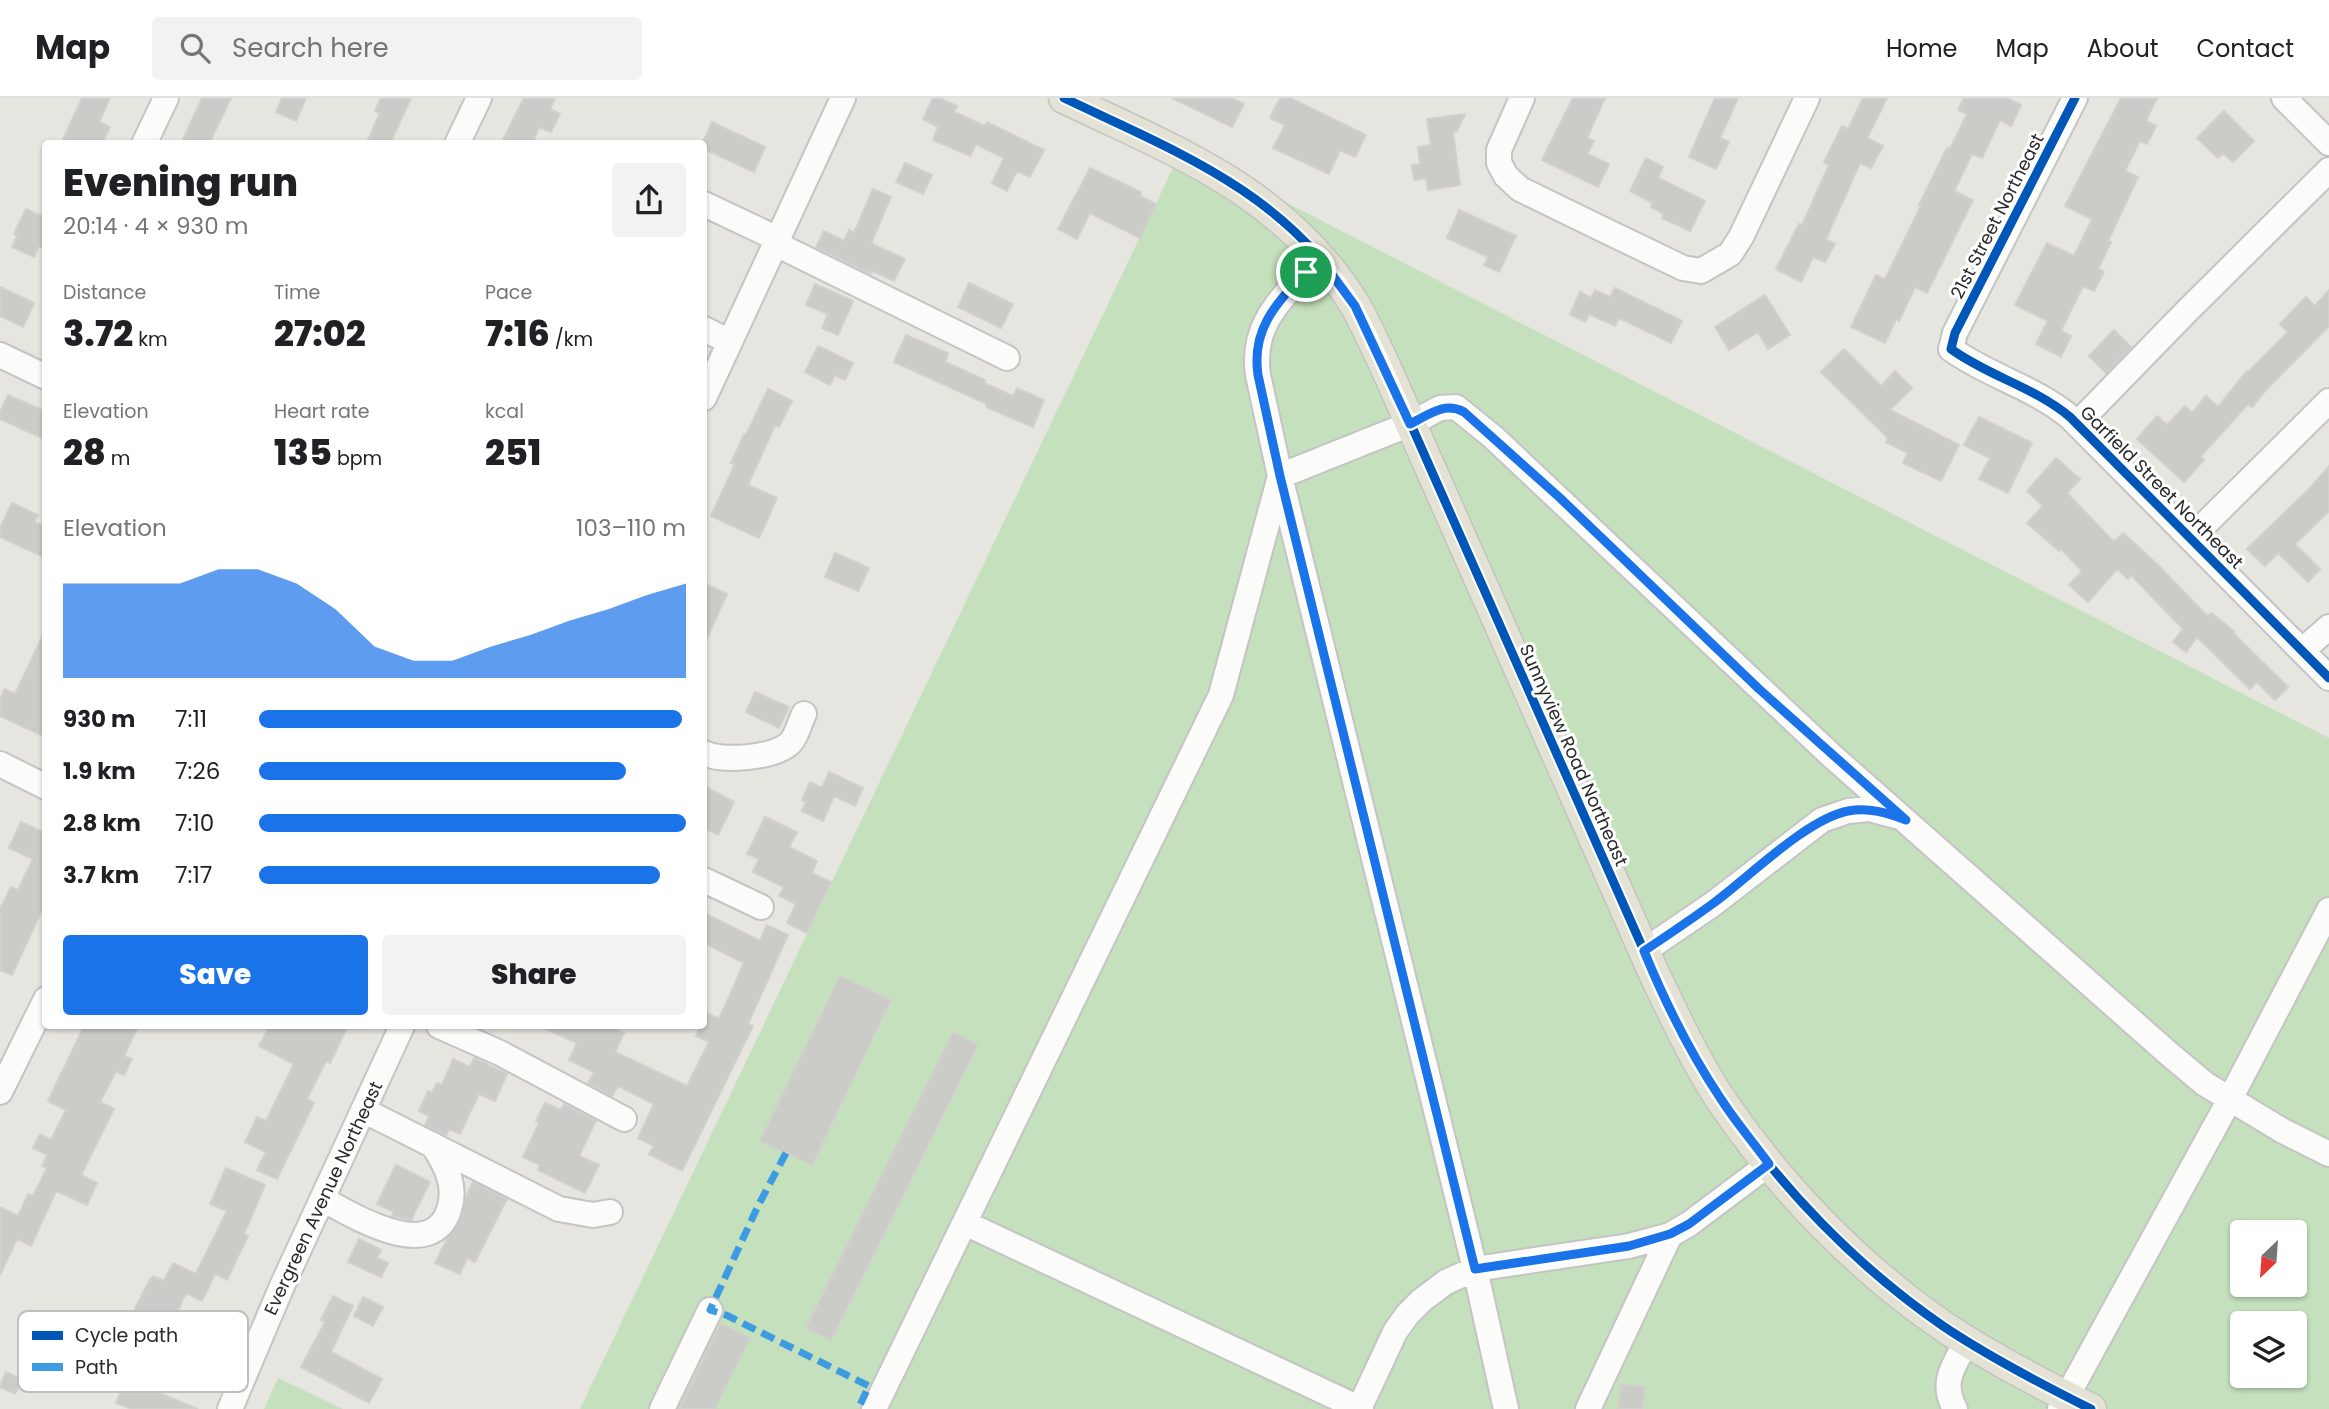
<!DOCTYPE html>
<html lang="en">
<head>
<meta charset="utf-8">
<style>
  :root { --surface:#fff; --page:#f2f2f2; --text:#202124; --muted:#757577; --line:#e0e0e0; --accent:#1a73e8 }
  body { margin:0; font-family:Poppins,sans-serif; background:var(--page); color:var(--text); height:100vh; display:flex; flex-direction:column; font-size:26px; white-space:nowrap }
  * { box-sizing:border-box; margin:0 }
  p { font-size:23px; color:var(--muted) }
  .icon { flex:none; width:38px; height:38px; fill:none; stroke:currentColor; stroke-width:2; stroke-linecap:round; stroke-linejoin:round }
  .map { position:relative; flex:1; overflow:hidden }
  .details { position:absolute; left:42px; top:42px; width:665px; height:889px; display:flex; flex-direction:column; background:var(--surface); border-radius:7px; box-shadow:0 2px 5px #0004 }
  .details>* { flex:none }
  .needle { width:46px; rotate:205deg }
  .buttons { position:absolute; left:2230px; top:1122px; display:grid; gap:14px }
  .buttons a { display:grid; place-items:center; width:77px; height:77px; border-radius:7px; background:var(--surface); box-shadow:0 2px 5px #0004; font-size:35px }
  .pin { position:absolute; display:grid; place-items:center; width:60px; height:60px; color:#fff; margin:-30px; border:4px solid #fff; border-radius:50%; box-shadow:0 2px 7px #0007 }
  .round { display:grid; place-items:center; flex:none; width:74px; height:74px; border-radius:7px; background:var(--page) }
  .overview { display:flex; align-items:center; justify-content:space-between; height:119px; padding:0 21px }
  h1 { font-size:38px; font-weight:800; line-height:52px }
  .stats { display:grid; grid-template-columns:repeat(3,1fr); gap:10px; height:119px; padding:7px 21px }
  .stats div { display:grid; align-content:center }
  .stats b { font-size:35px; font-weight:800 }
  .stats small { font-size:19px; font-weight:400 }
  .stats p { font-size:19px }
  .chart { height:196px; padding:14px 21px }
  .chart p { display:flex; justify-content:space-between }
  .chart svg { width:100%; height:126px; margin-top:7px; fill:var(--accent); opacity:.7 }
  .cta { display:flex; gap:14px; margin-top:auto; padding:14px 21px }
  .cta a { flex:1; height:80px; border-radius:7px; background:var(--accent); color:#fff; font-size:28px; font-weight:800; line-height:80px; text-align:center }
  .cta a+a { background:var(--page); color:var(--text) }
  ul { padding:0 21px; list-style:none; font-size:23px }
  li { display:grid; grid-template-columns:112px 84px 1fr; align-items:center; height:52px }
  li i { height:18px; border-radius:9px; background:var(--accent) }
  header { display:flex; align-items:center; gap:42px; box-sizing:border-box; height:98px; padding:0 35px; background:var(--surface); border-bottom:2px solid var(--line) }
  header strong { font-size:33px }
  nav { display:flex; gap:38px; margin-inline-start:auto; font-size:24px }
  .search { width:490px; height:63px; background:var(--page); display:flex; align-items:center; gap:18px; box-sizing:border-box; padding:0 24px; border-radius:7px; color:var(--muted); font-size:26px }
  .map>svg:first-child { display:block }
  .green { fill:#c5e0bc; fill-rule:evenodd }
  .building { fill:#cbcbc7; stroke:#d1d0cc; stroke-width:2 }
  .lines { fill:none; stroke-linecap:round; stroke-linejoin:round }
  .minor-casing { stroke:#c5c4c5; stroke-width:28 }
  .major-casing { stroke:#c3c3c1; stroke-width:33 }
  .minor { stroke:#fbfbfa; stroke-width:24 }
  .major { stroke:#e4e2d5; stroke-width:30 }
  .quiet { stroke:#3d9ce1; stroke-width:7; stroke-dasharray:14 7; stroke-linecap:butt }
  .cycleway-casing { stroke:#fff; stroke-width:13 }
  .cycleway { stroke:#0057b8; stroke-width:9 }
  .route-casing { stroke:#fff; stroke-width:14 }
  .route { stroke:#1a73e8; stroke-width:9 }
  .labels { text-anchor:middle; dominant-baseline:central; stroke-width:6; stroke-linejoin:round; paint-order:stroke }
  .street-label { font-size:18px; fill:#292929; stroke:#fff }
  .key { fill:#fff; stroke:#bfbfbf; stroke-width:2 }
  .key-label { font-size:19px; fill:#292929 }
</style>
</head>
<body>
<header>
<strong>Map</strong>
<div class="search"><svg class="icon" aria-label="search" viewBox="0 0 24 24"><circle cx="10" cy="10" r="6"/><path d="M15 15l6 6"/></svg>Search here</div>
<nav><a>Home</a><a>Map</a><a>About</a><a>Contact</a></nav>
</header>
<div class="map">
<svg width="2329" height="1311" viewBox="0 0 2329 1311">
  <rect width="100%" height="100%" fill="#e6e5e0"/>
  <!-- green -->
  <path class="green" d="M 1182,51 L 2329,640 L 2329,1311 L 580,1311 ZM 2242,1134 L 2294,1134 L 2294,1186 L 2242,1186 ZM 2242,1225 L 2294,1225 L 2294,1278 L 2242,1278 Z
    M 278,1280 L 343,1311 L 264,1311 Z"/>
  <!-- building -->
  <path class="building" d="M 82,0 L 110,0 L 99,24 L 110,29 L 102,46 L 61,46 Z
    M 202,0 L 231,0 L 209,46 L 181,46 Z
    M 282,0 L 306,0 L 296,23 L 276,14 Z
    M 381,0 L 411,0 L 390,46 L 366,46 L 380,15 L 375,13 Z
    M 524,0 L 555,0 L 550,11 L 560,16 L 551,34 L 539,29 L 532,46 L 501,46 Z
    M 933,0 L 939,0 L 957,8 L 954,14 L 985,28 L 987,24 L 1044,52 L 1030,79 L 1017,73 L 1007,93 L 992,85 L 1004,60 L 976,46 L 970,58 L 933,42 L 938,29 L 923,21 Z
    M 1172,0 L 1231,0 L 1244,6 L 1232,29 Z
    M 1280,0 L 1290,0 L 1366,37 L 1355,59 L 1340,52 L 1329,76 L 1273,50 L 1285,27 L 1270,20 Z
    M 1573,0 L 1605,0 L 1587,40 L 1594,43 L 1587,56 L 1609,66 L 1598,89 L 1542,62 Z
    M 1715,0 L 1738,0 L 1720,40 L 1729,44 L 1716,71 L 1689,59 Z
    M 1863,0 L 1887,0 L 1867,40 L 1883,48 L 1871,70 L 1860,65 L 1826,141 L 1835,146 L 1825,164 L 1813,159 L 1801,184 L 1776,171 L 1799,126 L 1802,127 L 1829,67 L 1824,64 L 1842,28 L 1848,31 Z
    M 1964,0 L 2007,0 L 2021,7 L 2011,28 L 2000,22 L 1982,60 L 1972,56 L 1954,93 L 1973,102 L 1927,195 L 1915,189 L 1899,223 L 1896,221 L 1885,245 L 1851,229 L 1876,177 L 1885,181 L 1921,108 L 1919,107 L 1947,50 L 1950,51 L 1967,16 L 1958,12 Z
    M 2121,0 L 2157,0 L 2146,23 L 2156,28 L 2147,46 L 2140,43 L 2125,73 L 2138,79 L 2108,143 L 2111,144 L 2098,171 L 2104,174 L 2094,193 L 2083,188 L 2061,233 L 2071,238 L 2061,259 L 2036,246 L 2048,223 L 2015,207 L 2047,145 L 2074,158 L 2092,121 L 2065,108 Z
    M 2224,13 L 2254,43 L 2233,64 L 2223,55 L 2218,60 L 2197,40 Z
    M 1465,16 L 1457,33 L 1453,34 L 1460,87 L 1428,92 L 1426,80 L 1414,82 L 1412,67 L 1420,66 L 1418,49 L 1431,47 L 1427,21 Z
    M 712,24 L 765,49 L 754,74 L 704,51 L 702,46 Z
    M 1646,60 L 1663,69 L 1658,80 L 1705,103 L 1690,133 L 1662,120 L 1664,116 L 1651,109 L 1653,105 L 1630,93 Z
    M 905,65 L 932,77 L 923,96 L 896,84 Z
    M 1090,70 L 1141,94 L 1140,98 L 1156,106 L 1140,140 L 1090,115 L 1077,141 L 1058,131 Z
    M 873,91 L 891,99 L 872,143 L 872,146 L 905,161 L 894,183 L 873,173 L 871,176 L 816,149 L 824,133 L 844,143 L 849,132 L 854,135 Z
    M 26,111 L 46,120 L 46,151 L 39,148 L 34,159 L 12,149 L 17,138 L 14,136 Z
    M 1459,112 L 1516,138 L 1499,174 L 1484,167 L 1488,159 L 1447,140 Z
    M 969,185 L 1013,206 L 1001,230 L 958,209 Z
    M 815,186 L 853,203 L 838,237 L 822,230 L 828,216 L 806,207 Z
    M 0,189 L 34,205 L 23,229 L 0,218 Z
    M 1615,190 L 1682,223 L 1671,245 L 1619,220 L 1615,228 L 1589,216 L 1585,224 L 1570,216 L 1580,194 L 1591,200 L 1595,192 L 1610,199 Z
    M 2329,192 L 2329,228 L 2265,293 L 2252,309 L 2248,306 L 2201,358 L 2204,362 L 2184,384 L 2137,341 L 2157,318 L 2167,327 L 2185,308 L 2192,315 L 2206,298 L 2218,309 L 2247,273 L 2248,274 L 2288,234 L 2280,226 L 2306,199 L 2315,208 Z
    M 1765,197 L 1790,237 L 1768,251 L 1758,234 L 1729,252 L 1715,229 Z
    M 2114,232 L 2131,249 L 2106,275 L 2089,258 Z
    M 906,237 L 948,255 L 945,264 L 985,282 L 984,285 L 1013,298 L 1017,290 L 1044,302 L 1033,329 L 986,309 L 987,306 L 894,264 Z
    M 818,248 L 853,265 L 845,282 L 835,277 L 830,287 L 805,274 Z
    M 1844,251 L 1881,288 L 1895,273 L 1912,290 L 1890,312 L 1959,347 L 1941,383 L 1903,365 L 1908,355 L 1886,344 L 1888,340 L 1821,274 Z
    M 768,291 L 792,303 L 779,329 L 775,327 L 748,387 L 777,400 L 759,440 L 711,418 L 735,366 L 731,365 L 744,336 L 746,337 Z
    M 8,297 L 46,314 L 46,342 L 0,321 L 0,314 Z
    M 1979,319 L 2032,345 L 2008,395 L 1979,381 L 1990,360 L 1964,347 Z
    M 2056,360 L 2080,381 L 2067,395 L 2114,444 L 2123,435 L 2159,468 L 2208,519 L 2211,515 L 2235,534 L 2234,536 L 2288,589 L 2275,602 L 2257,584 L 2250,591 L 2197,539 L 2186,554 L 2173,544 L 2183,531 L 2131,477 L 2128,481 L 2117,471 L 2088,504 L 2069,487 L 2082,473 L 2061,451 L 2059,453 L 2027,425 L 2043,408 L 2027,393 Z
    M 2329,368 L 2329,413 L 2295,446 L 2320,471 L 2308,484 L 2278,455 L 2265,468 L 2247,451 L 2310,390 Z
    M 12,405 L 38,417 L 34,424 L 46,429 L 46,460 L 0,439 L 0,430 Z
    M 835,455 L 869,470 L 858,493 L 825,479 Z
    M 704,485 L 727,496 L 704,547 Z
    M 46,531 L 46,628 L 41,637 L 0,618 L 0,601 L 5,591 L 15,596 Z
    M 755,594 L 789,609 L 779,630 L 746,614 Z
    M 829,674 L 863,690 L 855,708 L 834,698 L 823,723 L 802,713 L 806,704 L 802,702 L 810,684 L 822,690 Z
    M 704,688 L 734,704 L 718,737 L 704,730 Z
    M 765,719 L 797,734 L 789,749 L 817,763 L 812,775 L 831,784 L 807,835 L 787,825 L 796,806 L 779,798 L 784,789 L 753,774 L 759,761 L 747,756 Z
    M 21,724 L 45,735 L 46,733 L 46,803 L 12,877 L 0,872 L 0,811 L 11,789 L 18,792 L 33,761 L 9,750 Z
    M 704,815 L 760,843 L 767,827 L 788,837 L 748,926 L 753,928 L 682,1073 L 649,1056 L 654,1048 L 638,1040 L 654,1006 L 618,988 L 612,998 L 588,985 L 594,974 L 569,962 L 577,945 L 539,928 L 607,928 L 624,935 L 615,954 L 687,988 L 709,944 L 696,938 L 701,928 L 704,928 L 707,915 L 719,921 L 744,865 L 704,845 Z
    M 840,878 L 891,902 L 812,1067 L 760,1043 Z
    M 84,928 L 138,928 L 124,958 L 132,961 L 124,977 L 116,973 L 100,1004 L 114,1011 L 81,1077 L 97,1085 L 87,1107 L 56,1093 L 31,1148 L 17,1141 L 0,1177 L 0,1109 L 18,1118 L 28,1096 L 33,1098 L 47,1070 L 42,1068 L 47,1057 L 33,1050 L 40,1036 L 51,1042 L 66,1012 L 48,1003 Z
    M 270,928 L 348,928 L 330,965 L 326,963 L 307,1001 L 314,1005 L 277,1081 L 257,1072 L 266,1054 L 245,1044 L 257,1019 L 266,1023 L 294,966 L 259,948 Z
    M 953,934 L 978,947 L 831,1242 L 806,1230 Z
    M 474,960 L 507,976 L 495,1003 L 479,996 L 460,1036 L 449,1031 L 446,1037 L 425,1027 L 429,1018 L 419,1013 L 428,993 L 432,995 L 437,985 L 442,987 L 453,961 L 470,969 Z
    M 545,1005 L 561,1012 L 564,1006 L 596,1023 L 579,1058 L 599,1067 L 585,1095 L 538,1072 L 540,1067 L 523,1059 L 539,1025 L 536,1023 Z
    M 396,1067 L 430,1084 L 411,1122 L 392,1118 L 394,1114 L 377,1106 Z
    M 226,1070 L 265,1087 L 244,1136 L 248,1138 L 227,1182 L 215,1176 L 202,1203 L 186,1195 L 160,1251 L 177,1260 L 159,1295 L 198,1311 L 132,1311 L 116,1305 L 134,1262 L 114,1252 L 150,1181 L 151,1182 L 153,1178 L 164,1183 L 173,1165 L 196,1176 L 227,1113 L 210,1106 Z
    M 473,1084 L 507,1101 L 475,1164 L 467,1160 L 460,1176 L 435,1165 L 447,1141 L 462,1120 L 466,1099 Z
    M 359,1141 L 381,1152 L 377,1160 L 388,1165 L 381,1179 L 348,1164 Z
    M 333,1198 L 353,1208 L 331,1254 L 382,1281 L 369,1305 L 301,1269 L 325,1224 L 321,1222 Z
    M 363,1199 L 383,1209 L 373,1228 L 354,1218 Z
    M 721,1226 L 750,1240 L 715,1311 L 679,1311 Z
    M 6,1274 L 22,1282 L 15,1296 L 0,1289 Z
    M 1621,1286 L 1645,1289 L 1642,1311 L 1618,1311 Z"/>
  <g class="lines">
    <!-- minor casing -->
    <g class="minor-casing">
      <path id="minor" d="M 1522,0 L 1499,52 L 1499,65 L 1506,78 L 1520,91 L 1600,130 L 1683,170 L 1701,173 L 1730,156 L 1741,139 L 1807,0
        M 2075,0 L 1955,235 L 1951,251 C 1988,278 2034,289 2070,319 L 2329,580
        M 2284,0 L 2329,45
        M 144,46 L 166,0
        M 457,46 L 479,0
        M 704,106 L 778,141
        M 776,146 L 1007,260
        M 1319,159 C 1287,197 1250,222 1258,277 L 1280,378 L 1475,1171 L 1506,1311
        M 704,231 L 730,244
        M 0,257 L 46,279
        M 704,300 L 843,0
        M 2077,326 L 2186,214 L 2329,72
        M 2192,439 L 2329,303
        M 2303,552 L 2329,529
        M 704,655 C 722,664 772,660 789,646 C 796,640 800,624 804,616
        M 0,666 L 46,689
        M 704,782 L 761,809
        M 1644,853 L 1713,806 L 1822,722 L 1848,713 L 1869,711 L 1899,719
        M 439,928 L 500,955 L 624,1021
        M 0,994 L 46,901
        M 363,1012 L 559,1111 L 593,1117 L 610,1114
        M 322,1101 C 354,1118 431,1166 449,1112 C 457,1088 446,1067 433,1047
        M 965,1125 L 1361,1311
        M 230,1311 L 282,1188 L 402,928
        M 662,1311 L 710,1212
        M 874,1311 L 1221,597 L 1280,378 L 1410,326 L 1440,310 L 1456,309 L 1493,339 L 1832,658 L 2168,955 L 2205,986 L 2283,1033 L 2329,1056
        M 1359,1311 L 1395,1234 L 1407,1217 L 1422,1202 L 1446,1184 L 1475,1171 L 1629,1148 L 1670,1137 L 1689,1126 L 1769,1066
        M 1588,1311 L 1670,1137
        M 1955,1311 C 1940,1284 1954,1267 1967,1243
        M 2060,1311 L 2230,1001 L 2329,812"/>
    </g>
    <!-- major casing -->
    <g class="major-casing">
      <path id="major" d="M 1064,0 C 1177,54 1285,94 1355,207 C 1368,230 1379,255 1390,279 L 1652,871 C 1673,915 1694,961 1721,1002 C 1780,1089 1856,1168 1943,1228 C 1989,1259 2041,1286 2091,1311"/>
    </g>
    <!-- minor -->
    <use href="#minor" class="minor"/>
    <!-- major -->
    <use href="#major" class="major"/>
    <!-- quiet -->
    <path class="quiet" d="M 786,1055 L 758,1108 L 710,1212 L 726,1217 L 869,1288 L 858,1311"/>
    <!-- cycleway casing -->
    <g class="cycleway-casing">
      <path id="cycleway" d="M 1064,0 C 1177,54 1285,94 1355,207 C 1368,230 1379,255 1390,279 L 1652,871 C 1673,915 1694,961 1721,1002 C 1780,1089 1856,1168 1943,1228 C 1989,1259 2041,1286 2091,1311
        M 2075,0 L 1955,235 L 1951,251 C 1988,278 2034,289 2070,319 L 2329,580"/>
    </g>
    <!-- cycleway -->
    <use href="#cycleway" class="cycleway"/>
  </g>
  <g class="lines">
    <!-- route casing -->
    <g class="route-casing">
      <path id="route" d="M 1319,159 L 1355,208 L 1410,326 C 1428,317 1445,303 1464,314 L 1559,399 L 1759,591 L 1906,722 C 1887,715 1869,709 1848,713 C 1807,721 1750,778 1715,804 C 1692,821 1668,837 1644,853 C 1665,904 1690,955 1721,1001 C 1735,1023 1753,1044 1769,1066 L 1689,1126 L 1670,1136 L 1629,1148 L 1475,1171 L 1280,378 L 1258,277 C 1250,222 1287,197 1319,159 Z"/>
    </g>
    <!-- route -->
    <use href="#route" class="route"/>
  </g>
  <g class="labels">
    <!-- street labels -->
    <g class="street-label">
      <text transform="translate(1997 118) rotate(-63)">21st Street Northeast</text>
      <text transform="translate(2162 389) rotate(45)">Garfield Street Northeast</text>
      <text transform="translate(1574 657) rotate(66)">Sunnyview Road Northeast</text>
      <text transform="translate(323 1100) rotate(-65)">Evergreen Avenue Northeast</text>
    </g>
  </g>
  <!-- legend -->
  <rect x="18" y="1213" width="230" height="81" rx="10" class="key"/>
  <rect x="32" y="1233" width="31" height="9" fill="#0057b8"/>
  <rect x="32" y="1265" width="31" height="8" fill="#3d9ce1"/>
  <g class="key-label">
    <text x="75" y="1244">Cycle path</text>
    <text x="75" y="1276">Path</text>
  </g>
</svg>
<div class="buttons">
<a><svg class="needle" viewBox="-14 -14 28 28"><path d="M0-13l5 13h-10z" fill="#e53935"/><path d="M0 13l5-13h-10z" fill="#757577"/></svg></a>
<a><svg class="icon" aria-label="layers" viewBox="0 0 24 24"><path d="M12 4l9 5-9 5-9-5zM3 14l9 5 9-5"/></svg></a>
</div>
<div class="pin" style="left:1306px;top:174px;background:#1e9e55"><svg class="icon" aria-label="arrive" viewBox="0 0 24 24"><path d="M6 21V4h12l-3 4 3 4H6"/></svg></div>
<section class="details">
<div class="overview"><div><h1>Evening run</h1><p>20:14 · 4 × 930 m</p></div><a class="round"><svg class="icon" aria-label="share" viewBox="0 0 24 24"><path d="M12 15V3M7 8l5-5 5 5M5 13v7h14v-7"/></svg></a></div>
<div class="stats">
<div><p>Distance</p><b>3.72<small> km</small></b></div>
<div><p>Time</p><b>27:02</b></div>
<div><p>Pace</p><b>7:16<small> /km</small></b></div>
</div>
<div class="stats">
<div><p>Elevation</p><b>28<small> m</small></b></div>
<div><p>Heart rate</p><b>135<small> bpm</small></b></div>
<div><p>kcal</p><b>251</b></div>
</div>
<div class="chart"><p><span>Elevation</span>103–110 m</p>
<svg viewBox="0 0 160 44" preserveAspectRatio="none"><path d="M0 44V11L10 11L20 11L30 11L40 6L50 6L60 11L70 20L80 33L90 38L100 38L110 33L120 29L130 24L140 20L150 15L160 11V44z"/></svg>
</div>
<ul>
<li><b>930 m</b>7:11<i style="width:99%"></i></li>
<li><b>1.9 km</b>7:26<i style="width:86%"></i></li>
<li><b>2.8 km</b>7:10<i style="width:100%"></i></li>
<li><b>3.7 km</b>7:17<i style="width:94%"></i></li>
</ul>
<div class="cta"><a>Save</a><a>Share</a></div>
</section>
</div>
</body>
</html>
